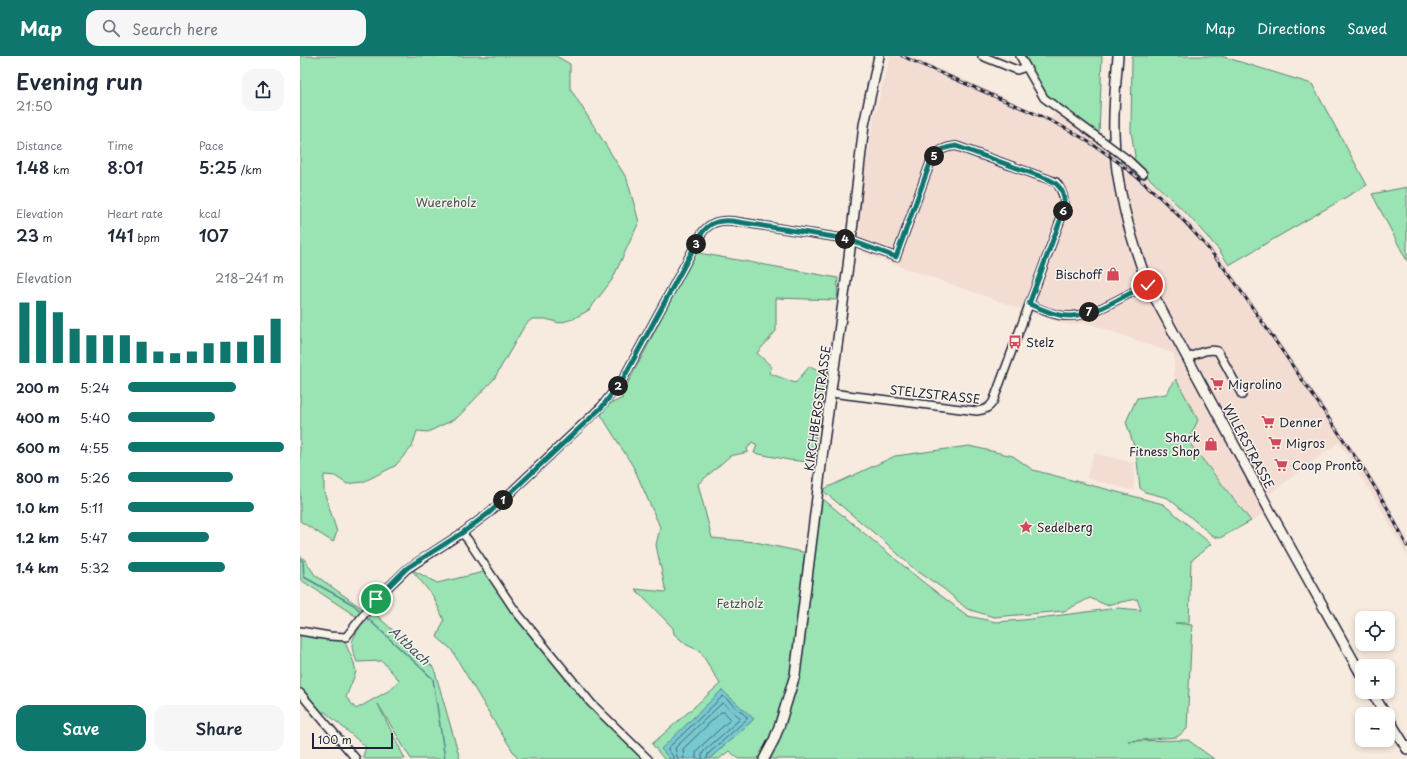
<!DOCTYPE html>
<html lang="en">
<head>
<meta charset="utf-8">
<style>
  :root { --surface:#fff; --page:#f6f6f7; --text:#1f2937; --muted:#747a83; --accent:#0f766e }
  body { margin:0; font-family:"Playpen Sans",sans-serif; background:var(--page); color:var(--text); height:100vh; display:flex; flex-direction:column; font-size:15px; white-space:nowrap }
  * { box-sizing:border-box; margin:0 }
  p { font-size:13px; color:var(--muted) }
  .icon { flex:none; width:22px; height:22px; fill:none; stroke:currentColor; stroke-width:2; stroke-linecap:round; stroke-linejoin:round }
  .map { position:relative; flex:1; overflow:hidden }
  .details { display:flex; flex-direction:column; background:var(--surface); width:300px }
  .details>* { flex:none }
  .fabs { position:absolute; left:1055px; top:555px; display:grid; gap:8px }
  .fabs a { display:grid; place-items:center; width:40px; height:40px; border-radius:8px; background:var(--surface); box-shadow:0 2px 6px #0003; font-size:20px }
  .scale { position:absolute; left:12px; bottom:10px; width:81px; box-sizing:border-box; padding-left:4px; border:2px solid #22223b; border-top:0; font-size:11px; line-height:14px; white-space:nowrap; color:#22223b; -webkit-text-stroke:3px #f7f3e8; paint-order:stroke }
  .pin { position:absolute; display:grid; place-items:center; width:34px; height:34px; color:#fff; margin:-17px; border:2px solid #fff; border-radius:50%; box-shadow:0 1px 4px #0007 }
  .km { position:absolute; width:20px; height:20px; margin:-10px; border-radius:50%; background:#222; color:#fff; font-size:11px; line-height:20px; text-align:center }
  .round { display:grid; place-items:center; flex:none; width:42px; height:42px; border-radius:12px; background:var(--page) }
  .summary { display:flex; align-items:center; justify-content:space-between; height:68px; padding:0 16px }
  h1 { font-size:22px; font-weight:600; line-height:30px }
  .figures { display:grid; grid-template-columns:repeat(3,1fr); gap:6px; height:68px; padding:4px 16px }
  .figures div { display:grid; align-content:center }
  .figures b { font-size:17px; font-weight:600 }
  .figures small { font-size:11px; font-weight:400 }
  .figures p { font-size:11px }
  .chart { height:112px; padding:8px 16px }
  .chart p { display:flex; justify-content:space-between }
  .chart svg { width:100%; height:72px; margin-top:4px; stroke:var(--accent); stroke-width:6 }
  .action { display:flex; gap:8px; margin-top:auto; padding:8px 16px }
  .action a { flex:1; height:46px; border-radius:12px; background:var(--accent); color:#fff; font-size:16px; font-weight:600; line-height:46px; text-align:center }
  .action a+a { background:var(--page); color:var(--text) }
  ul { padding:0 16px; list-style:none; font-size:13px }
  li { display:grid; grid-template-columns:64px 48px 1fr; align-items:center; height:30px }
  li i { height:10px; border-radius:5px; background:var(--accent) }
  header { display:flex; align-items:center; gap:24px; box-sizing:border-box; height:56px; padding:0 20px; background:var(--accent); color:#fff }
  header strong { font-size:19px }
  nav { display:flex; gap:22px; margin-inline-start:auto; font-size:14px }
  .search { width:280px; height:36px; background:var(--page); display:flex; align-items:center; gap:10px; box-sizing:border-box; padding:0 14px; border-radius:12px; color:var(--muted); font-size:15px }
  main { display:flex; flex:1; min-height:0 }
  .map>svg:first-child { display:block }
  .built { fill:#f3ddd3 }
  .green { fill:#9ae3b2; stroke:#5e8276 }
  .water { fill:#77c8cf; stroke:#558694 }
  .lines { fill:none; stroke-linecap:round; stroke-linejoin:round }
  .shore { stroke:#446476; stroke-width:1 }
  .stream { stroke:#558694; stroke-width:1.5 }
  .minor-casing { stroke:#22223b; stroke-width:10 }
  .major-casing { stroke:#22223b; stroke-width:12 }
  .minor { stroke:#f7f3e8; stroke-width:7 }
  .major { stroke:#f7f3e8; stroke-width:9 }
  .rail-casing { stroke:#22223b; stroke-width:3 }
  .rail { stroke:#f7f3e8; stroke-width:1.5; stroke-dasharray:4.5; stroke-linecap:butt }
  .minor-bridge-casing { stroke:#22223b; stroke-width:10; stroke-linecap:butt }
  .minor-bridge { stroke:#f7f3e8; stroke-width:7 }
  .route-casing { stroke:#fff; stroke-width:8 }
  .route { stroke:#0f766e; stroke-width:5 }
  .labels { text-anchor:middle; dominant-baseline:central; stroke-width:3; stroke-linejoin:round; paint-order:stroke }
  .park-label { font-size:12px; fill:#405259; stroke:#f7f3e8 }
  .poi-label { font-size:12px; fill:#22223b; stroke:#f7f3e8; text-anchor:start }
  .street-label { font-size:12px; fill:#22223b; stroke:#f7f3e8 }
  .water-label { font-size:13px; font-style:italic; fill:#3c5467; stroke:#f7f3e8 }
</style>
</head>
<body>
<header>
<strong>Map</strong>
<div class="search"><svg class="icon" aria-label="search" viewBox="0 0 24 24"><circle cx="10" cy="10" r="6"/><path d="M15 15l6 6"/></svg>Search here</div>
<nav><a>Map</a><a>Directions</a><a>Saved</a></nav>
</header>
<main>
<section class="details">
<div class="summary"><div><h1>Evening run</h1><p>21:50</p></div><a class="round"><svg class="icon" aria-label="share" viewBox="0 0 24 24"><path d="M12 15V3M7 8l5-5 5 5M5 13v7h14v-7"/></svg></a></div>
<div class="figures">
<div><p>Distance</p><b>1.48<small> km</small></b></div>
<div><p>Time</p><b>8:01</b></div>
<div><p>Pace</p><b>5:25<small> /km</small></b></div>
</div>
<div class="figures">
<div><p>Elevation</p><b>23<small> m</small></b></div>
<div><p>Heart rate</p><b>141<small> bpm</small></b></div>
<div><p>kcal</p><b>107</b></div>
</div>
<div class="chart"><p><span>Elevation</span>218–241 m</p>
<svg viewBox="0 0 160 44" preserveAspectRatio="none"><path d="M5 44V7M15 44V6M25 44V13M35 44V23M45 44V27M55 44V27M65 44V27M75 44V31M85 44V37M95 44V38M105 44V37M115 44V32M125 44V31M135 44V31M145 44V27M155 44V17"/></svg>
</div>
<ul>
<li><b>200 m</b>5:24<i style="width:69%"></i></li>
<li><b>400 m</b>5:40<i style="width:56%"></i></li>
<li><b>600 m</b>4:55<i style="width:100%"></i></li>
<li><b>800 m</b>5:26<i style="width:67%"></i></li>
<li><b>1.0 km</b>5:11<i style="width:81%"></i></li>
<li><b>1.2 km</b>5:47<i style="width:52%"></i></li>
<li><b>1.4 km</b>5:32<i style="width:62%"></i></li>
</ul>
<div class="action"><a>Save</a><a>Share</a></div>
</section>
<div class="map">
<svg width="1107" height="703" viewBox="0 0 1107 703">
  <rect width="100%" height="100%" fill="#f7ebe0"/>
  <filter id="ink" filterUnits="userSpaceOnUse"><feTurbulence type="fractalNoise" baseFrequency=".025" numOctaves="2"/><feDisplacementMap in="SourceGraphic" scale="8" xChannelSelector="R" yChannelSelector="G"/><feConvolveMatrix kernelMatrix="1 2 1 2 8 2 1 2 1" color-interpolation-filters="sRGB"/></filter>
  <g filter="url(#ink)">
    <!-- built -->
    <path class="built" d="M 587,0 L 611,0 L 751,62 L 756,55 L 798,85 L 801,90 L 805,93 L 806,101 L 829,118 L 832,110 L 866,140 L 899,175 L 927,209 L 1054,394 L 1081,434 L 1107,483 L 1107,501 L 1080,451 L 1039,386 L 967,440 L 964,458 L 951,465 L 888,384 L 898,364 L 874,319 L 874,298 L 796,270 L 785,267 L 770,269 L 761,267 L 562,197 L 558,155 L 574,61 L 590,2 Z
      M 794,397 L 834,407 L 834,435 L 786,422 Z"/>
    <!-- green -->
    <path class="green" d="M 0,0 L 256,0 L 270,8 L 270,32 L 327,123 L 339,166 L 312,224 L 289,254 L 273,263 L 259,267 L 246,263 L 232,263 L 225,269 L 194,323 L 157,362 L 128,376 L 117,375 L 112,391 L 95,410 L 63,426 L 47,428 L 35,420 L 24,419 L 24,435 L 37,476 L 33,486 L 0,465 Z
      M 724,0 L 802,0 L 799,79 L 746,39 Z
      M 832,0 L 921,0 L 1012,28 L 1067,129 L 929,209 L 919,194 L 887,158 L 834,108 L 835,100 L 831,75 Z
      M 1107,131 L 1107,205 L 1072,138 Z
      M 393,196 L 538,222 L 537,244 L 476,242 L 476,275 L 457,297 L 472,311 L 469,317 L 495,327 L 510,310 L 524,317 L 513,402 L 509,406 L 489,404 L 454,397 L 457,389 L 452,386 L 447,393 L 448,396 L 430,400 L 398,428 L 412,482 L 455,486 L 507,497 L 517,438 L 623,526 L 668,560 L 696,566 L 723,564 L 818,552 L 841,554 L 837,543 L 806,549 L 790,542 L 764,555 L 694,561 L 667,553 L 644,533 L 614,513 L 585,486 L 522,434 L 595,400 L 669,390 L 713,400 L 733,414 L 863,448 L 911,488 L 891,505 L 889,567 L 875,567 L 892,569 L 887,673 L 877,681 L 828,685 L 888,684 L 914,703 L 439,703 L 429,695 L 419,703 L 409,703 L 454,663 L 362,693 L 370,703 L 364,703 L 352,688 L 420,628 L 400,595 L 387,589 L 374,578 L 373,572 L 335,533 L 366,536 L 356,489 L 360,471 L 334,412 L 301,359 L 307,349 L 323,342 L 321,340 L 348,289 Z
      M 876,323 L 898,364 L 888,385 L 951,465 L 920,482 L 914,481 L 868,442 L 845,436 L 840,432 L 836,396 L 826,366 L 837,342 L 866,338 Z
      M 0,500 L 5,504 L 15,519 L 63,553 L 57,561 L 1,524 L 0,521 Z
      M 111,513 L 137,527 L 184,516 L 247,599 L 344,703 L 218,703 L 198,672 L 151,593 L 137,581 L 144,564 L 133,540 Z
      M 73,556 L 134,612 L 160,703 L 111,703 L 78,648 L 105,703 L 65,703 L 63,700 L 66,691 L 25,656 L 19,657 L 0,637 L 0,580 L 2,579 L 44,584 L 54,607 L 56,616 L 46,641 L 56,653 L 90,634 L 99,624 L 82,605 L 57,606 C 48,585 52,586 62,567 L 66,567 Z"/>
    <!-- water -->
    <path class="water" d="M 422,634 L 454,663 L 409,703 L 370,703 L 361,693 Z"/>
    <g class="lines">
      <!-- shore -->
      <path class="shore" d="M 373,703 L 373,700 L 368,694 L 368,692 L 423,640 L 447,661 L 447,663 L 408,698 L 407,703
        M 378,703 L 375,692 L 421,648 L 423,647 L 439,661 L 440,663 L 404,695 L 402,699 L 402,703
        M 384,703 L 383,693 L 421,656 L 424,656 L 430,662 L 430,664 L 399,692 L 396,697 L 396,703"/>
      <!-- stream -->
      <path class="stream" d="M 0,503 L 3,505 L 4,521 L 54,549 L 62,557
        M 66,561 L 133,623 L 145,703"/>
      <!-- minor casing -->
      <g class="minor-casing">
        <path id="minor" d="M 682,0 L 717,14 L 726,11
          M 720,0 L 744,42 L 800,83
          M 827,103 L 843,118
          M 729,248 C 742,254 757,261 771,260 C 798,259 824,238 848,229
          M 887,302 C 898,298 907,292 918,295 L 942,339
          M 162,477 L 168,484 L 214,553 L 291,647 L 348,703
          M 0,575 L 30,580 L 46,581 L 76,543 L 107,513 L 162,477 L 189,457 L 301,351 L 323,323 L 402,177 C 410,166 419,164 433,165 L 547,183 L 596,201 L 632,102 C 638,94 645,91 656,90 L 756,126 C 764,137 765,144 763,157 L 693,346 C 689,352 685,354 677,355 L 531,337
          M 0,637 L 56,703"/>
      </g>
      <!-- major casing -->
      <g class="major-casing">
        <path id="major" d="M 818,0 C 816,25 813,51 814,77 C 815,129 830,180 848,229 L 971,457 L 1062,620
          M 1072,636 L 1085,658
          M 1088,662 L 1107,693
          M 464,703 L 474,684 L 480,668 L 495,619 L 524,385 L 548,210 L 564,69 L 579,0"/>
      </g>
      <!-- minor -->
      <use href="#minor" class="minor"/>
      <!-- major -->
      <use href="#major" class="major"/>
      <!-- rail casing -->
      <g class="rail-casing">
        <path id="rail" d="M 602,0 C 633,14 665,27 696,41 C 725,53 754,65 781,81 C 843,119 891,167 934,225 L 1065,415 L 1088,453 L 1107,490"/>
      </g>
      <!-- rail -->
      <use href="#rail" class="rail"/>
      <!-- minor-bridge casing -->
      <g class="minor-bridge-casing">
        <path id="minor-bridge" d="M 800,83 L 827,103"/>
      </g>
      <!-- minor-bridge -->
      <use href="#minor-bridge" class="minor-bridge"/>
    </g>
  </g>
  <g class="lines" filter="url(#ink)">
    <!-- route casing -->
    <g class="route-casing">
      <path id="route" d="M 76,543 L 107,512 L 162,477 L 189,457 L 302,351 L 323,323 L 402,177 C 410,166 419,164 432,165 L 547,183 L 596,201 L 632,102 C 638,94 645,91 656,90 L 748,123 C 764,130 766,141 763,157 L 729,248 C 742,253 757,261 771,260 C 798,259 824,238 848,229"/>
    </g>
    <!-- route -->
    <use href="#route" class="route"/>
  </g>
  <!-- icons -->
  <defs>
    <g id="shop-bare" transform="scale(1.08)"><path d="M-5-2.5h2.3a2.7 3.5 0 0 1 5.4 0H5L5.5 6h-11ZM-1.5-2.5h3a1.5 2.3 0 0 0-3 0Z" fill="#d1495b" stroke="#f7f3e8" stroke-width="2.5" paint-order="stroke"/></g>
    <g id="bus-bare" transform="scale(1.08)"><path d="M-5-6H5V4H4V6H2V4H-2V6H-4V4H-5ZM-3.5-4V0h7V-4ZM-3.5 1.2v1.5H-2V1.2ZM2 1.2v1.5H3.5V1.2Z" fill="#d1495b" stroke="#f7f3e8" stroke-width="2.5" paint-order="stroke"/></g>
    <g id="supermarket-bare" transform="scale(1.08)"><path d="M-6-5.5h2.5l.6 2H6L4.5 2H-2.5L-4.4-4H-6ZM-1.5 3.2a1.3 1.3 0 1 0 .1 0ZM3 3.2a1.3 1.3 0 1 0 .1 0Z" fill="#d1495b" stroke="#f7f3e8" stroke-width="2.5" paint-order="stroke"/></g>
    <g id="sight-bare" transform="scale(1.08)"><path d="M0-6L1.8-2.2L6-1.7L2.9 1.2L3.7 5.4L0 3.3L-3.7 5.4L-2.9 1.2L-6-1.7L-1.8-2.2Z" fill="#d1495b" stroke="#f7f3e8" stroke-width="2.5" paint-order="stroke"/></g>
  </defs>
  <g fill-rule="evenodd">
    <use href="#shop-bare" x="813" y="218"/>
    <use href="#bus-bare" x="715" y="286"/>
    <use href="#supermarket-bare" x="917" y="328"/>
    <use href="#supermarket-bare" x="968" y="366"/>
    <use href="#supermarket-bare" x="975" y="387"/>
    <use href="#shop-bare" x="911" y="388"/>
    <use href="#supermarket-bare" x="981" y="409"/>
    <use href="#sight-bare" x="726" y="471"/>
  </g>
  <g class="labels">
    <!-- park labels -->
    <g class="park-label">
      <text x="146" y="146">Wuereholz</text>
      <text x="440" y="547">Fetzholz</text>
    </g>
    <!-- poi labels -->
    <g class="poi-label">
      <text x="802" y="218" text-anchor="end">Bischoff</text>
      <text x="726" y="286">Stelz</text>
      <text x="928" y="328">Migrolino</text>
      <text x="979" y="366">Denner</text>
      <text x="900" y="381" text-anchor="end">Shark<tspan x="900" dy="14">Fitness Shop</tspan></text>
      <text x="986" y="387">Migros</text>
      <text x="992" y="409">Coop Pronto</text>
      <text x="737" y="471">Sedelberg</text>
    </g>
    <!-- street labels -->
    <g class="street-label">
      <text transform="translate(635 338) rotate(6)">STELZSTRASSE</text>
      <text transform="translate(517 352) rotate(-82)">KIRCHBERGSTRASSE</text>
      <text transform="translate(949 390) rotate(62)">WILERSTRASSE</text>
    </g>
    <!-- water labels -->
    <g class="water-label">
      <text transform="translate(110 589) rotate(43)">Altbach</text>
    </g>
  </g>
</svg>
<div class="fabs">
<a><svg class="icon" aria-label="locate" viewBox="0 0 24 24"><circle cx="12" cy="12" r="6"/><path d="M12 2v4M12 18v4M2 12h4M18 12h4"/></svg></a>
<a>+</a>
<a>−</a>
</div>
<div class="scale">100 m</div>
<div class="pin" style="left:76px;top:543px;background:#1e9e55"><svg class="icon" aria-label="arrive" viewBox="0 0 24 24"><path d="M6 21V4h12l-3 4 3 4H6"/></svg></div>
<div class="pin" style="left:848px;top:229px;background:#d93025"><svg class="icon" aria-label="check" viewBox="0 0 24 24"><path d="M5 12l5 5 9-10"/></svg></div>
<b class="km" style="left:203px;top:444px">1</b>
<b class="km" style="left:318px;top:330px">2</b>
<b class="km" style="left:396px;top:188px">3</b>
<b class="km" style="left:545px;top:183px">4</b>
<b class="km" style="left:634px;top:100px">5</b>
<b class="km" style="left:763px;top:155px">6</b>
<b class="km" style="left:789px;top:256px">7</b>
</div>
</main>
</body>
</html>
